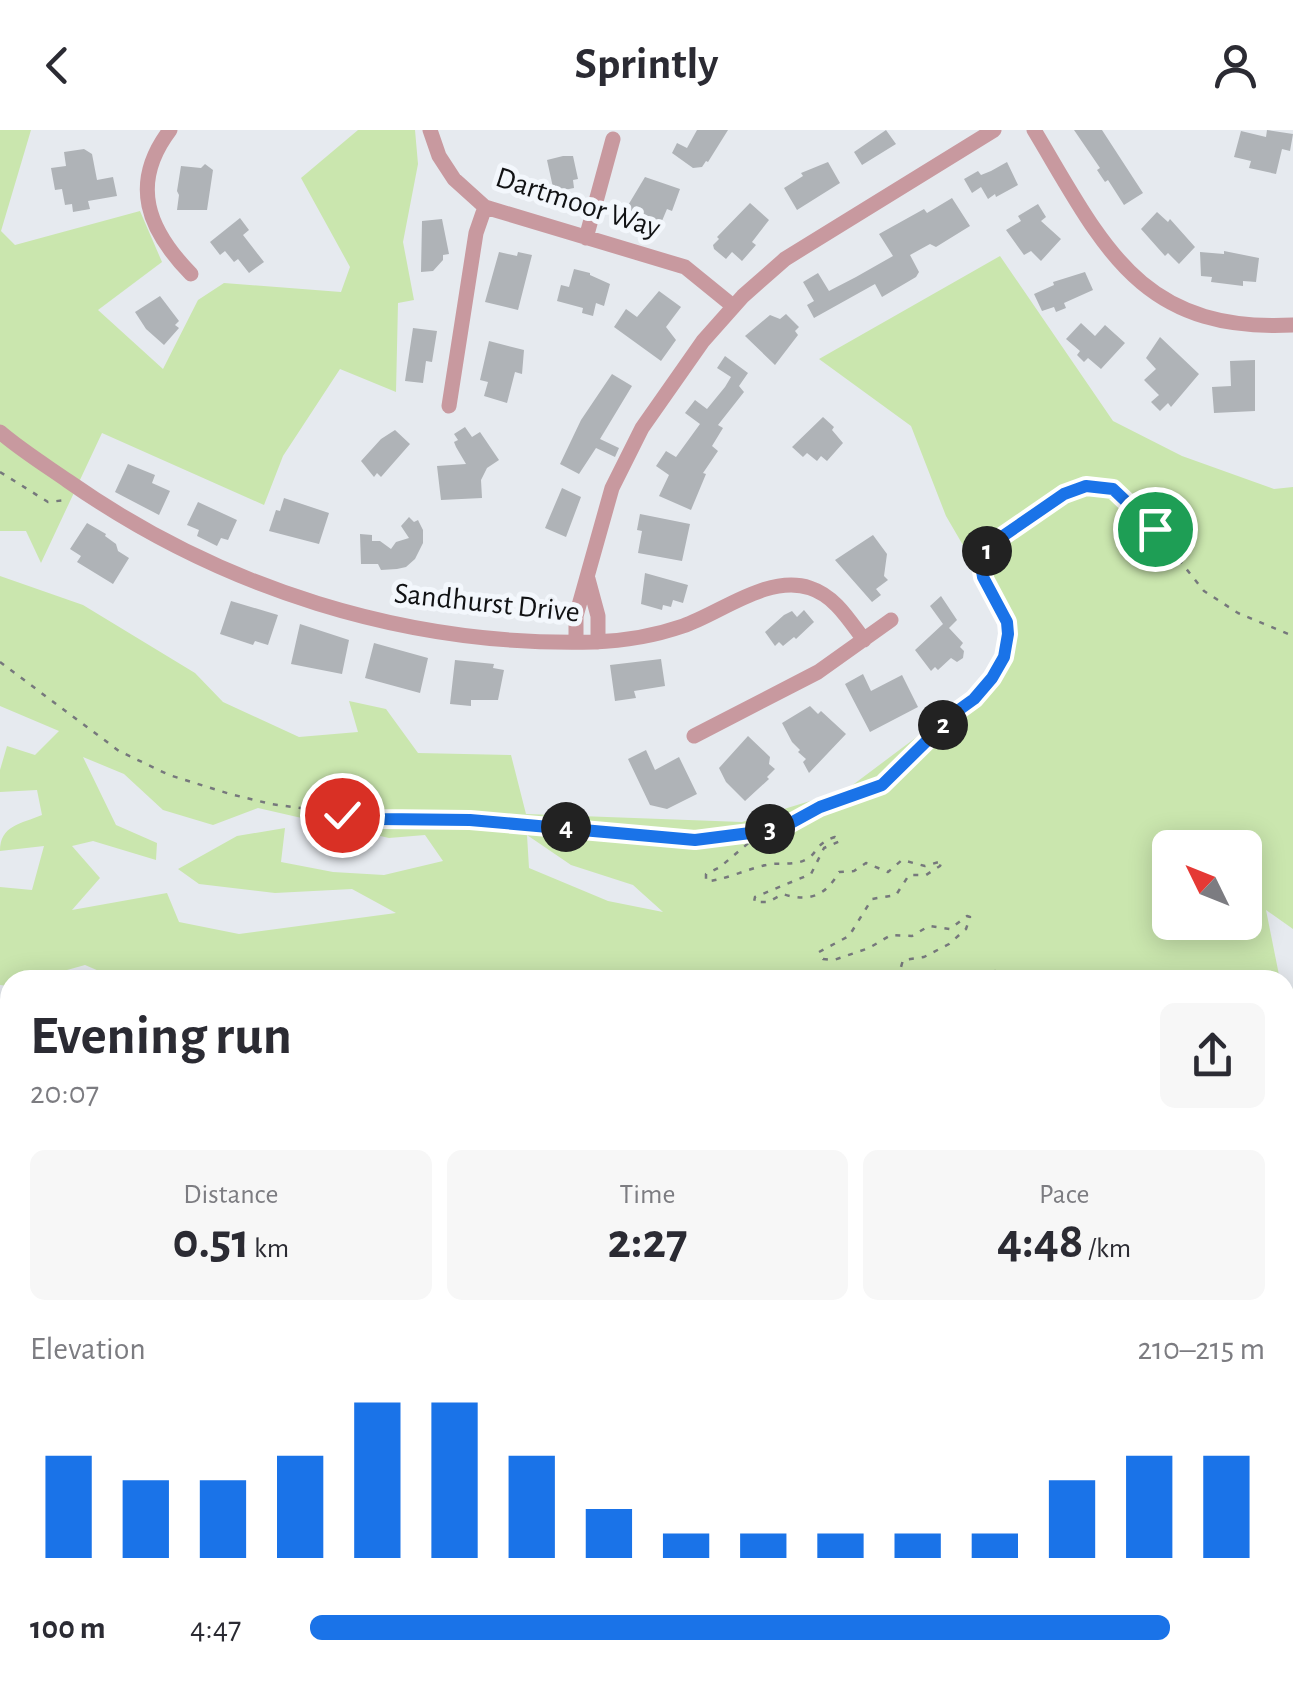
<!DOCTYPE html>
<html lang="en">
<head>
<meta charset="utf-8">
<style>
  :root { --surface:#fff; --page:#f7f7f7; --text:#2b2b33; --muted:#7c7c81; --accent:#1a73e8 }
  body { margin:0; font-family:"Alegreya Sans",sans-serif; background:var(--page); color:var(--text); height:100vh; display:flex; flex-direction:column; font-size:38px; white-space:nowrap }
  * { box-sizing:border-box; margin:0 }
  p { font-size:32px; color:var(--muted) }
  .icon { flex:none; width:55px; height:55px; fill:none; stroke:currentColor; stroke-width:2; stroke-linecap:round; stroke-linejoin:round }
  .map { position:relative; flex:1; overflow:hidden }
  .sheet { position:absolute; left:0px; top:840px; width:1295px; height:718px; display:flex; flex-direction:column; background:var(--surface); border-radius:30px 30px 0 0; box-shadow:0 5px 25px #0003 }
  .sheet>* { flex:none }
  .needle { width:65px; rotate:313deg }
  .buttons { position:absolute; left:1152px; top:700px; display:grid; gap:20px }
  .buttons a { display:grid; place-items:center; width:110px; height:110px; border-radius:15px; background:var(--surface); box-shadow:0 5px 25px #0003; font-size:50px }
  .pin { position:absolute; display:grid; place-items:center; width:85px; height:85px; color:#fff; margin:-42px; border:5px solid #fff; border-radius:50%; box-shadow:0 2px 10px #0007 }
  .km { position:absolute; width:50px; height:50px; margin:-25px; border-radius:50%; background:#222; color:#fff; font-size:28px; line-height:50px; text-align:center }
  .round { display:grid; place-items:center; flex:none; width:105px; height:105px; border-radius:15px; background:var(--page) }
  .summary { display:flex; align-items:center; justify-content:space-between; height:170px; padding:0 30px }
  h1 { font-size:55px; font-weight:700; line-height:75px }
  .figures { display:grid; grid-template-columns:repeat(3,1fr); gap:15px; height:170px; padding:10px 30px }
  .figures div { display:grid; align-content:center; border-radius:15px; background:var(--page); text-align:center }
  .figures b { font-size:50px; font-weight:700 }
  .figures small { font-size:28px; font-weight:400 }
  .figures p { font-size:28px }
  .chart { height:280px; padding:20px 30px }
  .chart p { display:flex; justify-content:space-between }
  .chart svg { width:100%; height:180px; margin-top:10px; stroke:var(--accent); stroke-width:6 }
  ul { padding:0 30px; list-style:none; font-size:32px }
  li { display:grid; grid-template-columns:160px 120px 1fr; align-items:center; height:75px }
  li i { height:25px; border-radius:12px; background:var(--accent) }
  header { display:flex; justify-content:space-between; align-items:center; height:130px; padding:0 30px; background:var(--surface); font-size:45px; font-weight:700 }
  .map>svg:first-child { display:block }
  .green { fill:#cae6ae; fill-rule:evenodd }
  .building { fill:#afb3b7 }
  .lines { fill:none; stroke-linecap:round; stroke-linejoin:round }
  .path { stroke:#76787c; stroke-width:2.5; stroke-dasharray:5 8; stroke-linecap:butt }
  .minor { stroke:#c8999f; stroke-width:15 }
  .major { stroke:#a45361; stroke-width:20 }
  .route-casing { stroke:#fff; stroke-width:20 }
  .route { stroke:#1a73e8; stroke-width:12 }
  .labels { text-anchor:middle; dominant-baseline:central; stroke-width:10; stroke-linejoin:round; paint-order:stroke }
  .street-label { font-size:30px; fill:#111214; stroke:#f3f7fc }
</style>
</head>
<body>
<header><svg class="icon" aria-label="back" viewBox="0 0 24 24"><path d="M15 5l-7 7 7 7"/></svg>Sprintly<svg class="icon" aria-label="person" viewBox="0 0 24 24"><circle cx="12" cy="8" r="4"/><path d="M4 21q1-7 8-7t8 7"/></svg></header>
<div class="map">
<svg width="1293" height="1556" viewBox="0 0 1293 1556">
  <rect width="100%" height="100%" fill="#e6eaef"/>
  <!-- green -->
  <path class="green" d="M 0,0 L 31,0 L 1,101 L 15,115 L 140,81 L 162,132 L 98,180 L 163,239 L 198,170 L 224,153 L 341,162 L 350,137 L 301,48 L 358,0 L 415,0 L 418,34 L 403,112 L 414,170 L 398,173 L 396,262 L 340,239 L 283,326 L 264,375 L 102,303 L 41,433 L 26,401 L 0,401 Z
    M 1000,126 L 1113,291 L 1182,326 L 1274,359 L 1293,357 L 1293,799 L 1266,780 L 1279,845 L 1284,850 L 120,850 L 85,835 L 31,850 L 10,850 L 10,856 L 0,855 L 0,757 L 32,760 L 44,716 L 0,721 C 0,695 21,694 42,685 L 37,660 L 0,662 L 0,640 L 7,616 L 35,625 L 59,601 L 0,576 L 0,446 L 83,475 L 195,543 L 223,572 L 299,607 L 358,602 L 349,571 L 386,579 L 418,623 L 511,625 L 526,684 L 742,692 L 846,660 L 1002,543 L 999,477 L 946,386 L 911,296 L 819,229 ZM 83,627 L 124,644 L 163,680 L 213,695 L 258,678 L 389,708 L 425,705 L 443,731 L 384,745 L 333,742 L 281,732 L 285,698 L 237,706 L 178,739 L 199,754 L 275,763 L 352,759 L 396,783 L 239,804 L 179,792 L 167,763 L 72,780 L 100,748 L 72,716 L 93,711 L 156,730 L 157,713 L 116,695 ZM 527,705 L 571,735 L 633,755 L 663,782 L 608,771 L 529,738 ZM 1170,718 L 1245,718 L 1245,792 L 1170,792 Z
    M 1285,851 L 1293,859 L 1293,1375 L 1285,1366 Z
    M 0,1261 L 10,1263 L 10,1548 L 483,1548 L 484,1556 L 0,1556 Z"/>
  <!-- building -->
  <path class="building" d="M 697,0 L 728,0 L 708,32 L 706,31 L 702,37 L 693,38 L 672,23 L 677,13 L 687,18 Z
    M 886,0 L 896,14 L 862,35 L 854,22 Z
    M 1074,0 L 1102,0 L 1143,63 L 1124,75 L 1108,50 L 1105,52 L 1097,40 L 1100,38 Z
    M 1267,0 L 1293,4 L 1290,21 L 1282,19 L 1276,44 L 1249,38 L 1251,31 L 1234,27 L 1241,1 L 1266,7 Z
    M 84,19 L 92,24 L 97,50 L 113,47 L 117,66 L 88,71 L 90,79 L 73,82 L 72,74 L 65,75 L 62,59 L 55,60 L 51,38 L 66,36 L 64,22 Z
    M 563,26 L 573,26 L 578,49 L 573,50 L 574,58 L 554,62 L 547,30 Z
    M 828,32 L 840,53 L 797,80 L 784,58 L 803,46 L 801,43 Z
    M 1007,32 L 1018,55 L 996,67 L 995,64 L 988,69 L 981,57 L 972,63 L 964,49 L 978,41 L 981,45 L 991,41 Z
    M 205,34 L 213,40 L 207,80 L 177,80 L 179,65 L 177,61 L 181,36 L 201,38 Z
    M 645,47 L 680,59 L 672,81 L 667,79 L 659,98 L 629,87 L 630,84 L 624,82 Z
    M 952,68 L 970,96 L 936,117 L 930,114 L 910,125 L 919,142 L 916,147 L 882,167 L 875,154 L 814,188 L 807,175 L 814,171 L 803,152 L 818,143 L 829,161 L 856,147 L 893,126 L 879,104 L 924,79 L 927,83 Z
    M 750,73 L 769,90 L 752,112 L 756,115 L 742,131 L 732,122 L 726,129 L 714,119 L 713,115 L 719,109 L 717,107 Z
    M 1038,74 L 1046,87 L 1041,91 L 1061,109 L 1041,131 L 1031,121 L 1024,125 L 1006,100 L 1021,91 L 1018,86 Z
    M 1157,82 L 1168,92 L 1170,89 L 1195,117 L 1179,134 L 1168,123 L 1165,126 L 1141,99 Z
    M 240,88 L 249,100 L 243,105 L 264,132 L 249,143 L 238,129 L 234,132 L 225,121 L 220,125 L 210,112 Z
    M 442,89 L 449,124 L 443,125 L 443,130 L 433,141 L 421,142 L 422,91 Z
    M 1224,121 L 1259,128 L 1256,152 L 1243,151 L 1243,156 L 1211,152 L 1212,147 L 1201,146 L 1200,122 L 1224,124 Z
    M 499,122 L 517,126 L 518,122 L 532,125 L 518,180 L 485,172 Z
    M 574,139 L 590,143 L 590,145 L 610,154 L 604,176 L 596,173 L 593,186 L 582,183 L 583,178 L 557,171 L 561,155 L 569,157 Z
    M 1085,142 L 1093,160 L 1064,173 L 1066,178 L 1056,182 L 1054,177 L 1042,181 L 1034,164 L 1054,155 L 1053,152 Z
    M 659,161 L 681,177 L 666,197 L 676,210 L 661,231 L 614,197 L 626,179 L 637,187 Z
    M 160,166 L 179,191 L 175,195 L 179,198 L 164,215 L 146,199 L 135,182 Z
    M 786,184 L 799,197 L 795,201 L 798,205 L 775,235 L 745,206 L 770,185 L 780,189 Z
    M 1081,193 L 1095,206 L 1105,195 L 1125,213 L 1101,239 L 1088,228 L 1084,232 L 1077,225 L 1080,221 L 1066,209 Z
    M 413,198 L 437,201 L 432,232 L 426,231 L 423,253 L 405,251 Z
    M 1160,207 L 1199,244 L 1171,277 L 1168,273 L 1160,281 L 1151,272 L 1159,265 L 1144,250 L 1156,239 L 1146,228 Z
    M 489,211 L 524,220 L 522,244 L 515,242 L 507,273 L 484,266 L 488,252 L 480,250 Z
    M 725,226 L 748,243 L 739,256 L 744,262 L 718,295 L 723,298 L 712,316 L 718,321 L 703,343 L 706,344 L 691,380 L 659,366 L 669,345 L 656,336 L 666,321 L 676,327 L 700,294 L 685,283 L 695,270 L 707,279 L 725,257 L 731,247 L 717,238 Z
    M 1255,230 L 1255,281 L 1214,283 L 1212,257 L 1231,256 L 1230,231 Z
    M 612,244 L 632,256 L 600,309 L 619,318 L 615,327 L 596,318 L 579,344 L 560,334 L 581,290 Z
    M 823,287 L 834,297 L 832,300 L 843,313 L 827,331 L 821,326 L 817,331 L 807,323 L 803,327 L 792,317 Z
    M 465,297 L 472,307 L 480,302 L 499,330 L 487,338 L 481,350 L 482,368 L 441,370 L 437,336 L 466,334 L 456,317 L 454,312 L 458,310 L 454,304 Z
    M 395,300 L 410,314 L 381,347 L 377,343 L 374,347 L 361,331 L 381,309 Z
    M 128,334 L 155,345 L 152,353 L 170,361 L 159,385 L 115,362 Z
    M 562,358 L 581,367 L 566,407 L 545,398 Z
    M 284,368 L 329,383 L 319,414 L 269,401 L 276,380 L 280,381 Z
    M 198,372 L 237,390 L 228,410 L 221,408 L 217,416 L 197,406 L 199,400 L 187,395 Z
    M 640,384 L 690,394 L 682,431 L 638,423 L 642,401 L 637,400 Z
    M 409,387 L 414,392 L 418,390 L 423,400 L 423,413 L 415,429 L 406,437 L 397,439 L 381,440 L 378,434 L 361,434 L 360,404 L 372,405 L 372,411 L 380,411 L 391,419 L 396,412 L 409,408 L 401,396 Z
    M 87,393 L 106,404 L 105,406 L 116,414 L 118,421 L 129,428 L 113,454 L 77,432 L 81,426 L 70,419 Z
    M 873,405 L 887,424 L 884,446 L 888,450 L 876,459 L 881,465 L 872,472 L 835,430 Z
    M 645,443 L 688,455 L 683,473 L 673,470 L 671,477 L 663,475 L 662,480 L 641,474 Z
    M 941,466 L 957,490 L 949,498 L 963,513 L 960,517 L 964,521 L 963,528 L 957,532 L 951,528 L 938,540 L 935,537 L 931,541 L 915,520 L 943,494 L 930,476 Z
    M 231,471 L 278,485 L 268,515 L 255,511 L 253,515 L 220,504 Z
    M 804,480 L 814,492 L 796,509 L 794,507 L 783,516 L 779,512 L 775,516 L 765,502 L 784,485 L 792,481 L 797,487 Z
    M 300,494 L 349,510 L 342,544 L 291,534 Z
    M 374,513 L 428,528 L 420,563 L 365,548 Z
    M 661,529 L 665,556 L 634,561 L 636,568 L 615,571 L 610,535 Z
    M 455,530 L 494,534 L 493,538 L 504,540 L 498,570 L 471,570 L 471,576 L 450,574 Z
    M 863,544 L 871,561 L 902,545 L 918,577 L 870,602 L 845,554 Z
    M 810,576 L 818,584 L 821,581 L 846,604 L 809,643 L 803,632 L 806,629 L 798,622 L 800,620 L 792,612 L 782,593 Z
    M 748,606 L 770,627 L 769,634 L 775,639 L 767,647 L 769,649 L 745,671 L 726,652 L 719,638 Z
    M 646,620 L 655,640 L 679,627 L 697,664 L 667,679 L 650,675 L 628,629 Z"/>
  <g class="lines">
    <!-- path -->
    <path class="path" d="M 0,342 L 48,372 L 67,370
      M 0,532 L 119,621 L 169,645 L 230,664 L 271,674 L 379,689 L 470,690 L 695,710 L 728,708 L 789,694 L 820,677 L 873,660 L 900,640 L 956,583 L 974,569 L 1005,527 L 1007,492 L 988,459 L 981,435 L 990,415 L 1074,358 L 1099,356 L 1113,359 L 1143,385 L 1204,461 L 1238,483 L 1293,506
      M 758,705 L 720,737 L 706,744 L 706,751 C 719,752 750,738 766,735 C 778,732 793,736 805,730 C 819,723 814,714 835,707 L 840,711 L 824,718 L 811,744 L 755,767 L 754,772 L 768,772 L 783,764 C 810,773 826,765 839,742 L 854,741 L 866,733 L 888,742 L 902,730 L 925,736 L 942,731 L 940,736 L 926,745 L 909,745 L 896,765 L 872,769 L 849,806 L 819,822 L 823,829 L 834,830 L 869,818 L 891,805 L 912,806 L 929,796 L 950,799 L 967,786 L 970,787 L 966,799 L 949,814 L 924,827 L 903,830 L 899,844 L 893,850
      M 984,850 L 995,841 L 999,845 L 998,850
      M 1285,886 L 1285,890
      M 1285,911 L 1293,927
      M 1293,942 L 1290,947 L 1293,951
      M 1285,1071 L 1293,1071
      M 1285,1135 L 1293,1153
      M 1293,1207 L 1293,1212
      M 0,1451 L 10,1448
      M 193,1548 L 195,1556
      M 429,1548 L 431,1556"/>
    <!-- minor -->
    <path class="minor" d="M 170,0 C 129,54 148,100 191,144
      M 430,0 L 439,26 L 454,49 L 485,77 L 685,137 L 733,176
      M 1034,0 C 1103,115 1139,203 1293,195
      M 586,108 L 613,9
      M 449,276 L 476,103 L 485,77
      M 0,302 C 21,320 45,335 68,351 C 221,458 405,517 594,512 C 624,511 654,506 683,496 C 721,483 768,444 810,458 C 835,466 849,490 864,510
      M 588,449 L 598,486 L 598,512
      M 576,512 L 576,486 L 612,358 L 642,298 L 703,211 L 743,166 L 785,129 L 994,0
      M 694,606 L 818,542 L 891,490
      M 1285,1484 L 1293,1485
      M 797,1556 L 807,1548
      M 876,1556 L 885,1548"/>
    <!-- major -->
    <path class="major" d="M 0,1166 L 10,1168
      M 1285,1300 L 1293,1300"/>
  </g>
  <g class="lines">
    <!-- route casing -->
    <g class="route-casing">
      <path id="route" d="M 342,685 L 379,689 L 470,690 L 695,710 L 758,702 L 789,694 L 820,677 L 882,655 L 956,582 L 974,569 L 992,548 L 1004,527 L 1008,504 L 1007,492 L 983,447 L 981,435 L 990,415 L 1064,364 L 1086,356 L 1113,359 L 1155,399"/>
    </g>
    <!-- route -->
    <use href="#route" class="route"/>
  </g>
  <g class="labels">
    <!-- street labels -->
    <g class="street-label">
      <text transform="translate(578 73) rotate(18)">Dartmoor Way</text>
      <text transform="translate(487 473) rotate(6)">Sandhurst Drive</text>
    </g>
  </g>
</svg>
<div class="buttons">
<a><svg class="needle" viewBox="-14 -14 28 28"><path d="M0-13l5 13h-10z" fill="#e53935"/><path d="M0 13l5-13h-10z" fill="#7c7c81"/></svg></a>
</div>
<div class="pin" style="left:1155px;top:399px;background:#1e9e55"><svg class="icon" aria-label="arrive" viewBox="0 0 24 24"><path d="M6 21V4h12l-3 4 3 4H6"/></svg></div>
<div class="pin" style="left:342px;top:685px;background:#d93025"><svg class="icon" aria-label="check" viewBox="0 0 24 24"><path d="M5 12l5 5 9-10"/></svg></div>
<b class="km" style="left:987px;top:421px">1</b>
<b class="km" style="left:943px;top:595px">2</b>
<b class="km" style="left:770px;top:699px">3</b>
<b class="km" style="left:566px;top:697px">4</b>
<section class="sheet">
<div class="summary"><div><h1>Evening run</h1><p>20:07</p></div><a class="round"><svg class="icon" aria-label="share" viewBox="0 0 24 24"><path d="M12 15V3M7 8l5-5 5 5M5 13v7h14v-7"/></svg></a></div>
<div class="figures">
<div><p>Distance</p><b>0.51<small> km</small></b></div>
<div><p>Time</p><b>2:27</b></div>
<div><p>Pace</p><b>4:48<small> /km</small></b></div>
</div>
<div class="chart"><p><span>Elevation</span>210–215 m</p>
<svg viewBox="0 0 160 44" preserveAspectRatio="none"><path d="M5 44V19M15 44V25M25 44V25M35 44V19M45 44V6M55 44V6M65 44V19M75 44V32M85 44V38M95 44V38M105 44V38M115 44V38M125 44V38M135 44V25M145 44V19M155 44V19"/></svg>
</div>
<ul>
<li><b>100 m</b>4:47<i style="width:90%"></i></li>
</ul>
</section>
</div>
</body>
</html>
